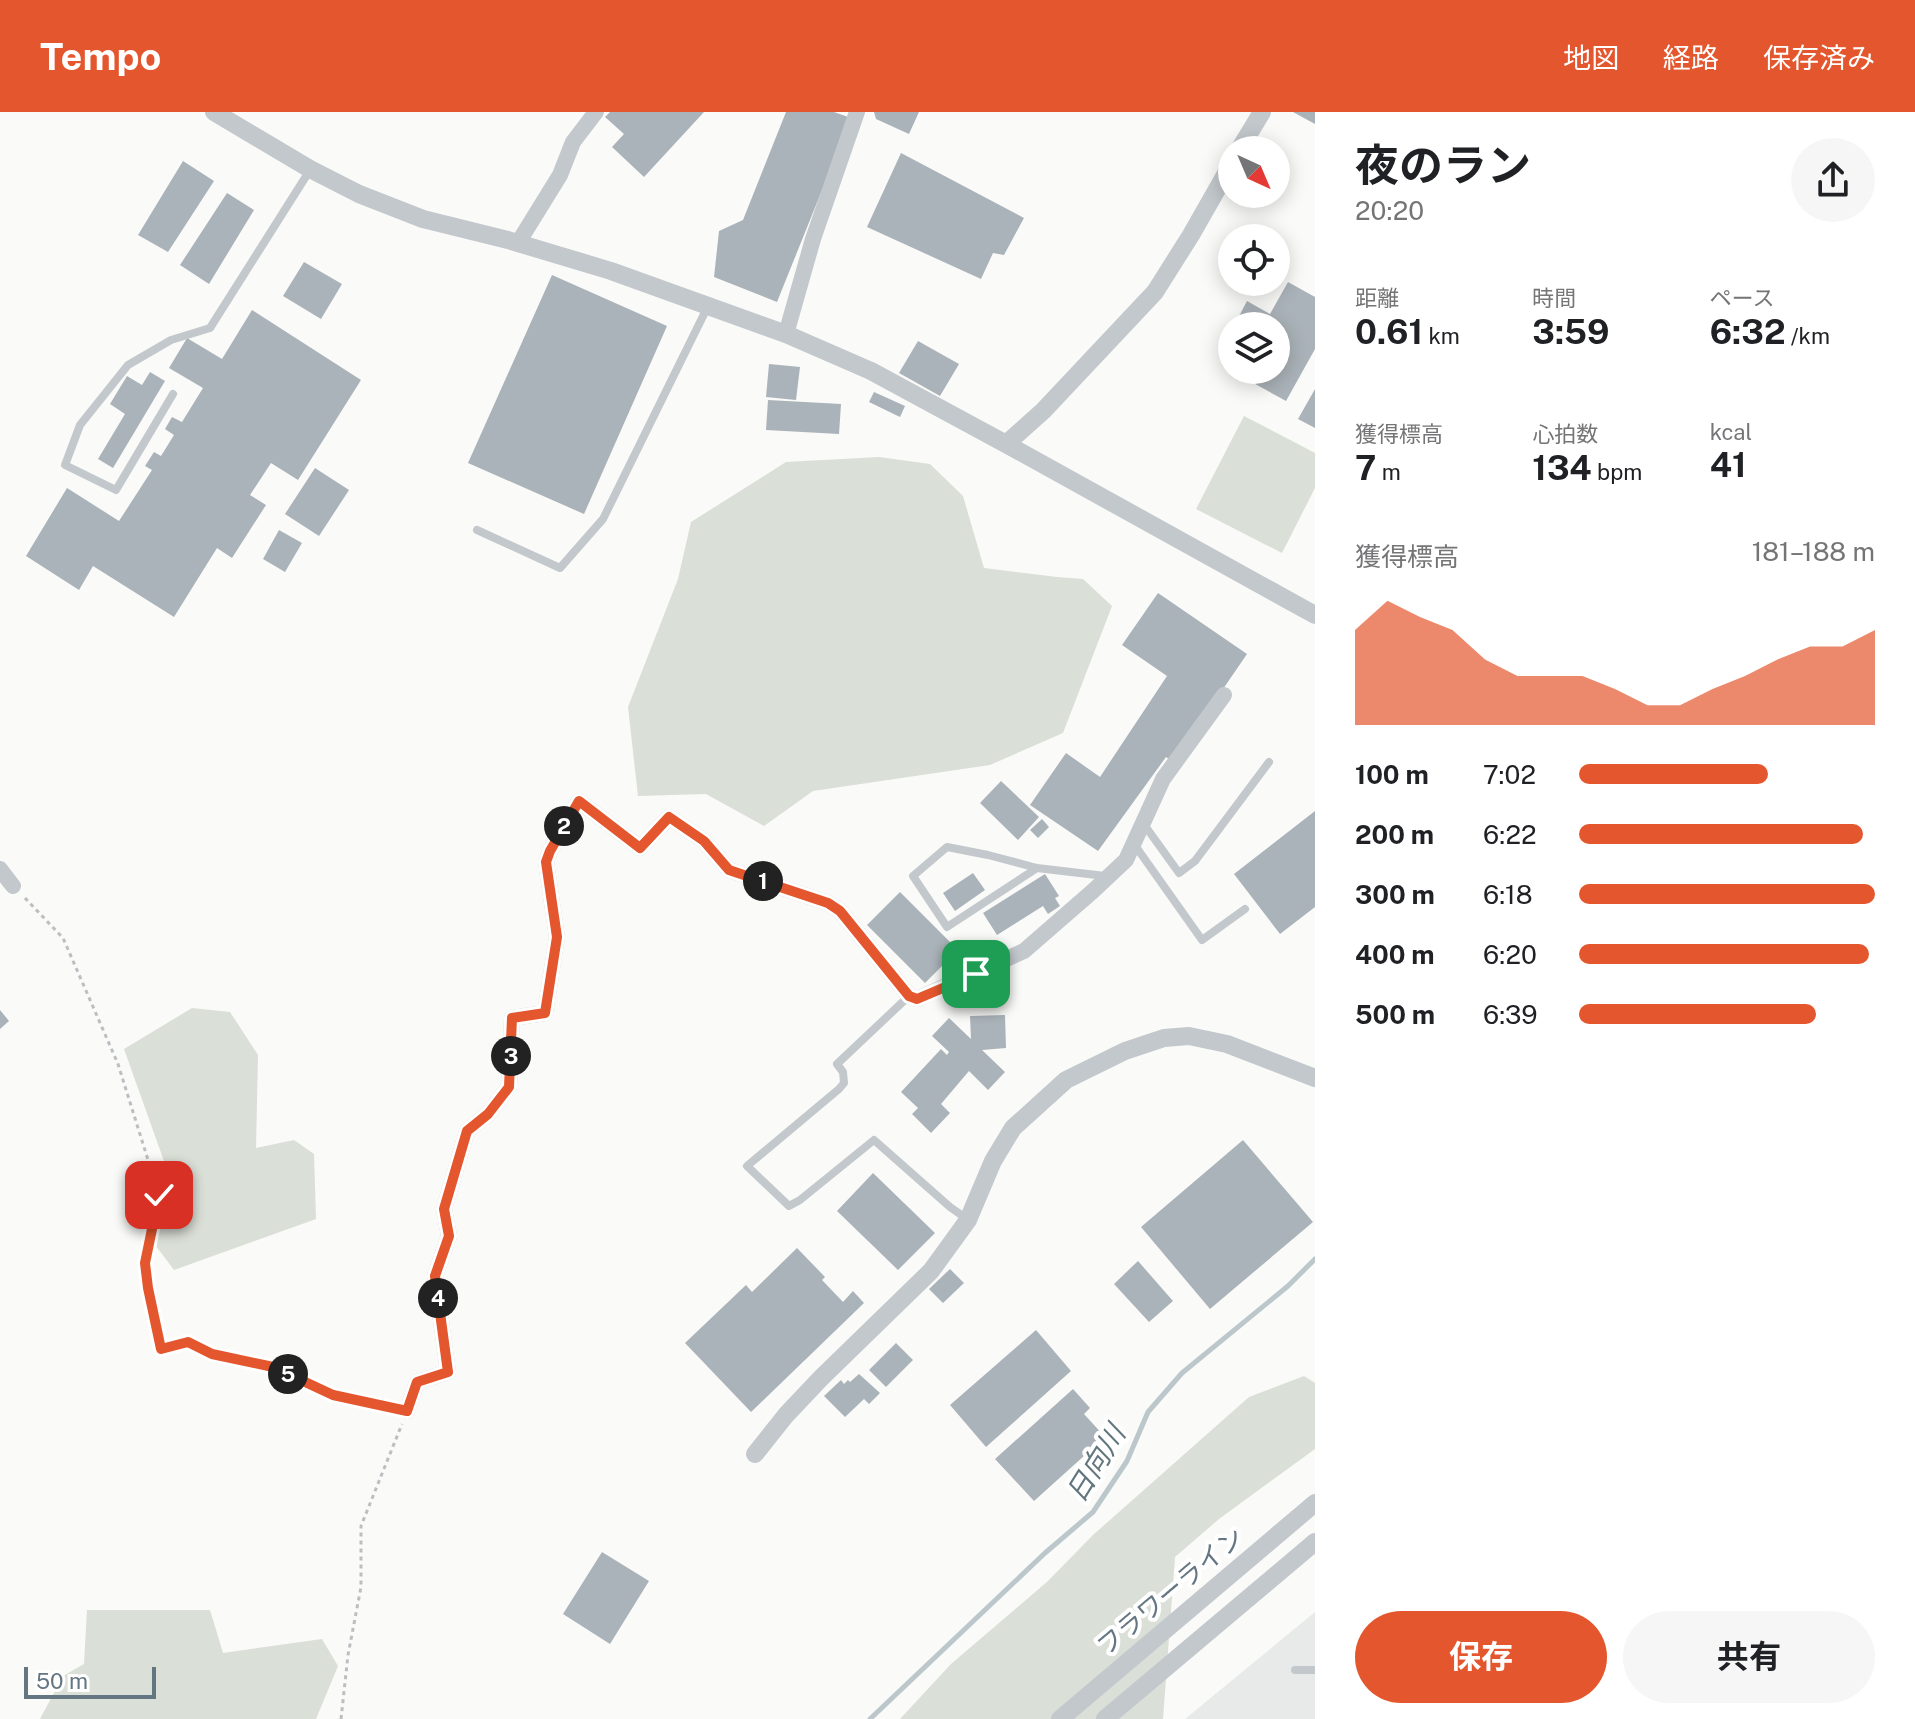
<!DOCTYPE html>
<html lang="ja">
<head>
<meta charset="utf-8">
<style>
  :root { --surface:#fff; --page:#f6f6f6; --text:#202124; --muted:#757577; --accent:#e4572e }
  body { margin:0; font-family:"Public Sans","Noto Sans JP",sans-serif; background:var(--page); color:var(--text); height:100vh; display:flex; flex-direction:column; font-size:30px; white-space:nowrap }
  * { box-sizing:border-box; margin:0 }
  p { font-size:26px; color:var(--muted) }
  .icon { flex:none; width:44px; height:44px; fill:none; stroke:currentColor; stroke-width:2; stroke-linecap:round; stroke-linejoin:round }
  .map { position:relative; flex:1; overflow:hidden }
  .side { display:flex; flex-direction:column; background:var(--surface); width:600px }
  .side>* { flex:none }
  .needle { width:52px; rotate:136deg }
  .controls { position:absolute; left:1218px; top:24px; display:grid; gap:16px }
  .controls a { display:grid; place-items:center; width:72px; height:72px; border-radius:50%; background:var(--surface); box-shadow:0 4px 20px #0003; font-size:40px }
  .scale { position:absolute; left:24px; bottom:20px; width:132px; box-sizing:border-box; padding-left:8px; border:4px solid #657683; border-top:0; font-size:22px; line-height:28px; white-space:nowrap; color:#657683; -webkit-text-stroke:6px #fff; paint-order:stroke }
  .pin { position:absolute; display:grid; place-items:center; width:68px; height:68px; color:#fff; margin:-34px; border-radius:16px; box-shadow:0 4px 12px #0006 }
  .km { position:absolute; width:40px; height:40px; margin:-20px; border-radius:50%; background:#222; color:#fff; font-size:22px; line-height:40px; text-align:center }
  .round { display:grid; place-items:center; flex:none; width:84px; height:84px; border-radius:42px; background:var(--page) }
  .head { display:flex; align-items:center; justify-content:space-between; height:136px; padding:0 40px }
  h1 { font-size:44px; font-weight:700; line-height:60px }
  .figures { display:grid; grid-template-columns:repeat(3,1fr); gap:12px; height:136px; padding:8px 40px }
  .figures div { display:grid; align-content:center }
  .figures b { font-size:34px; font-weight:700 }
  .figures small { font-size:22px; font-weight:400 }
  .figures p { font-size:22px }
  .chart { height:224px; padding:16px 40px }
  .chart p { display:flex; justify-content:space-between }
  .chart svg { width:100%; height:144px; margin-top:8px; fill:var(--accent); opacity:.7 }
  .button { display:flex; gap:16px; margin-top:auto; padding:16px 40px }
  .button a { flex:1; height:92px; border-radius:48px; background:var(--accent); color:#fff; font-size:32px; font-weight:700; line-height:92px; text-align:center }
  .button a+a { background:var(--page); color:var(--text) }
  ul { padding:0 40px; list-style:none; font-size:26px }
  li { display:grid; grid-template-columns:128px 96px 1fr; align-items:center; height:60px }
  li i { height:20px; border-radius:10px; background:var(--accent) }
  header { display:flex; align-items:center; gap:48px; box-sizing:border-box; height:112px; padding:0 40px; background:var(--accent); color:#fff }
  header strong { font-size:38px }
  nav { display:flex; gap:44px; margin-inline-start:auto; font-size:28px }
  main { display:flex; flex:1; min-height:0 }
  .map>svg:first-child { display:block }
  .built { fill:#e8e9e9 }
  .green { fill:#dadfd7 }
  .lines { fill:none; stroke-linecap:round; stroke-linejoin:round }
  .stream { stroke:#bbc7cb; stroke-width:5 }
  .building { fill:#aab3b9 }
  .path { stroke:#bbbfc2; stroke-width:3; stroke-dasharray:4 4; stroke-linecap:butt }
  .service { stroke:#c3c8cc; stroke-width:8 }
  .minor { stroke:#c3c8cc; stroke-width:16 }
  .tertiary { stroke:#c3c8cc; stroke-width:18 }
  .route-casing { stroke:#fff; stroke-width:16 }
  .route { stroke:#e4572e; stroke-width:10 }
  .labels { text-anchor:middle; dominant-baseline:central; stroke-width:8; stroke-linejoin:round; paint-order:stroke }
  .street-label { font-size:26px; fill:#657683; stroke:#fff }
  .water-label { font-size:28px; font-style:italic; fill:#60757c; stroke:#fff }
</style>
</head>
<body>
<header>
<strong>Tempo</strong>
<nav><a>地図</a><a>経路</a><a>保存済み</a></nav>
</header>
<main>
<div class="map">
<svg width="1315" height="1607" viewBox="0 0 1315 1607">
  <rect width="100%" height="100%" fill="#fafaf8"/>
  <!-- built -->
  <path class="built" d="M 1315,1500 L 1315,1607 L 1185,1607 Z"/>
  <!-- green -->
  <path class="green" d="M 1244,304 L 1315,341 L 1315,376 L 1282,441 L 1196,397 Z
    M 879,345 L 930,352 L 963,384 L 984,456 L 1057,465 L 1083,467 L 1112,494 L 1063,621 L 990,653 L 813,679 L 764,714 L 706,682 L 638,684 L 628,595 L 678,467 L 691,410 L 786,350 Z
    M 192,896 L 230,900 L 258,943 L 256,1036 L 294,1028 L 314,1042 L 316,1107 L 174,1158 L 156,1134 L 159,1083 L 175,1080 L 124,937 Z
    M 1304,1264 L 1315,1271 L 1315,1337 L 1219,1407 L 1175,1445 L 1163,1607 L 900,1607 L 951,1552 L 1048,1469 L 1093,1423 L 1249,1285 Z
    M 87,1498 L 210,1498 L 223,1541 L 322,1527 L 338,1554 L 316,1607 L 40,1607 L 63,1564 L 84,1552 Z"/>
  <g class="lines">
    <!-- stream -->
    <path class="stream" d="M 870,1607 L 1045,1441 L 1093,1400 L 1127,1349 L 1148,1300 L 1182,1261 L 1288,1174 L 1315,1147"/>
  </g>
  <!-- building -->
  <path class="building" d="M 610,0 L 704,0 L 644,65 L 612,35 L 624,22 L 605,5 Z
    M 786,0 L 834,0 L 851,6 L 777,190 L 714,165 L 719,119 L 743,108 Z
    M 874,0 L 919,0 L 909,22 L 876,7 Z
    M 1293,0 L 1315,0 L 1315,12 Z
    M 901,41 L 1024,106 L 1004,143 L 993,141 L 981,167 L 867,115 Z
    M 183,49 L 214,69 L 168,140 L 138,123 Z
    M 227,81 L 254,98 L 209,172 L 180,153 Z
    M 304,150 L 342,172 L 321,207 L 283,184 Z
    M 552,163 L 667,214 L 584,402 L 468,351 Z
    M 1288,170 L 1315,185 L 1315,237 L 1286,289 L 1237,262 L 1239,258 L 1276,258 L 1276,214 L 1248,214 L 1237,208 L 1247,189 L 1270,202 Z
    M 252,198 L 361,268 L 298,368 L 271,351 L 250,383 L 266,393 L 232,446 L 217,436 L 174,505 L 93,454 L 79,478 L 26,444 L 67,376 L 119,409 L 152,358 L 145,354 L 154,340 L 161,344 L 174,323 L 165,317 L 172,305 L 182,310 L 203,276 L 169,256 L 187,226 L 222,247 Z
    M 918,229 L 959,252 L 940,284 L 899,261 Z
    M 769,252 L 800,255 L 796,288 L 766,285 Z
    M 150,260 L 165,269 L 113,356 L 98,347 L 125,302 L 110,292 L 127,264 L 142,273 Z
    M 1315,277 L 1315,316 L 1298,307 Z
    M 874,280 L 905,294 L 900,305 L 869,290 Z
    M 768,288 L 841,292 L 839,322 L 766,318 Z
    M 315,356 L 349,378 L 319,424 L 285,402 Z
    M 279,418 L 302,431 L 285,460 L 263,447 Z
    M 1158,481 L 1247,542 L 1173,650 L 1166,645 L 1098,739 L 1030,693 L 1066,641 L 1100,665 L 1167,564 L 1122,533 Z
    M 1001,669 L 1039,705 L 1018,728 L 980,691 Z
    M 1315,699 L 1315,795 L 1280,822 L 1234,762 Z
    M 1042,707 L 1049,715 L 1038,726 L 1030,718 Z
    M 973,761 L 985,778 L 955,799 L 943,781 Z
    M 1045,762 L 1059,784 L 1055,786 L 1060,794 L 1048,802 L 1043,794 L 997,823 L 983,801 Z
    M 900,780 L 958,838 L 925,871 L 867,813 Z
    M 0,898 L 9,909 L 0,917 Z
    M 1005,903 L 1006,936 L 982,938 L 1005,960 L 988,978 L 969,959 L 941,992 L 950,1001 L 931,1021 L 912,1002 L 918,996 L 901,980 L 941,937 L 947,943 L 949,940 L 932,924 L 949,906 L 971,927 L 970,904 Z
    M 1243,1028 L 1313,1110 L 1210,1197 L 1141,1115 Z
    M 873,1061 L 935,1121 L 898,1158 L 837,1099 Z
    M 797,1136 L 825,1165 L 822,1168 L 843,1190 L 853,1179 L 864,1191 L 751,1300 L 685,1231 L 746,1173 L 752,1180 Z
    M 1138,1149 L 1173,1189 L 1149,1210 L 1114,1172 Z
    M 950,1157 L 964,1171 L 943,1191 L 929,1177 Z
    M 1036,1218 L 1071,1259 L 986,1335 L 950,1293 Z
    M 896,1231 L 913,1248 L 886,1275 L 869,1258 Z
    M 859,1262 L 880,1281 L 869,1292 L 864,1287 L 845,1305 L 824,1284 L 841,1268 L 844,1272 L 848,1268 L 850,1270 Z
    M 1073,1277 L 1090,1296 L 1084,1302 L 1105,1325 L 1034,1389 L 995,1347 Z
    M 602,1440 L 649,1469 L 610,1532 L 563,1502 Z"/>
  <g class="lines">
    <!-- path -->
    <path class="path" d="M 25,786 L 63,826 L 118,952 L 159,1083 L 145,1151 L 148,1176 L 161,1237 L 188,1230 L 212,1242 L 273,1255 L 333,1283 L 390,1296
      M 341,1607 L 348,1543 L 361,1475 L 361,1414 L 402,1312"/>
    <!-- service -->
    <path class="service" d="M 173,282 L 116,378 L 65,353 L 80,313 L 128,253 L 171,228 L 210,216 L 310,58
      M 477,418 L 560,456 L 603,407 L 708,194
      M 1143,711 L 1179,761 L 1195,749 L 1269,650
      M 1134,732 L 1202,828 L 1245,797
      M 1037,756 L 947,815 L 913,764 L 947,735 L 988,743 L 1037,756 L 1105,764
      M 909,884 L 837,952 L 843,960 L 844,971 L 839,977 L 747,1054 L 789,1094 L 800,1088 L 874,1028 L 950,1095 L 967,1107
      M 1295,1558 L 1315,1558"/>
    <!-- minor -->
    <path class="minor" d="M 518,131 L 560,63 L 573,30 L 596,0
      M 786,222 L 813,127 L 857,0
      M 0,757 L 13,774
      M 407,1299 L 417,1270 L 448,1260 L 435,1164 L 449,1124 L 444,1097 L 467,1019 L 488,1002 L 509,975 L 512,906 L 545,901 L 557,825 L 546,750 L 550,739 L 579,689 L 640,736 L 669,705 L 704,729 L 729,758 L 828,791 L 840,799 L 909,884 L 917,887 L 1024,839 L 1093,779 L 1126,748 L 1163,667 L 1224,583"/>
    <!-- tertiary -->
    <path class="tertiary" d="M 214,0 L 310,57 L 359,82 L 423,107 L 508,128 L 611,159 L 786,222 L 871,259 L 1006,332 L 1315,503
      M 1239,38 L 1262,0
      M 1006,332 L 1043,299 L 1155,180 L 1191,123 L 1232,51
      M 755,1342 L 786,1303 L 821,1266 L 931,1159 L 968,1108 L 993,1049 L 1013,1016 L 1066,968 L 1125,939 L 1164,926 L 1189,924 L 1227,932 L 1315,966
      M 1060,1607 L 1315,1391
      M 1105,1607 L 1315,1430"/>
  </g>
  <g class="lines">
    <!-- route casing -->
    <g class="route-casing">
      <path id="route" d="M 159,1083 L 145,1151 L 148,1176 L 161,1237 L 188,1230 L 212,1242 L 273,1255 L 333,1283 L 407,1299 L 417,1270 L 448,1260 L 435,1164 L 449,1124 L 444,1097 L 467,1019 L 488,1002 L 509,975 L 512,906 L 545,901 L 557,825 L 546,750 L 550,739 L 579,689 L 640,736 L 669,705 L 704,729 L 729,758 L 828,791 L 840,799 L 909,884 L 917,887 L 976,862"/>
    </g>
    <!-- route -->
    <use href="#route" class="route"/>
  </g>
  <g class="labels">
    <!-- street labels -->
    <g class="street-label">
      <text transform="translate(1170 1479) rotate(-40)">フラワーライン</text>
    </g>
    <!-- water labels -->
    <g class="water-label">
      <text transform="translate(1095 1351) rotate(-58)">日向川</text>
    </g>
  </g>
</svg>
<div class="controls">
<a><svg class="needle" viewBox="-14 -14 28 28"><path d="M0-13l5 13h-10z" fill="#e53935"/><path d="M0 13l5-13h-10z" fill="#757577"/></svg></a>
<a><svg class="icon" aria-label="locate" viewBox="0 0 24 24"><circle cx="12" cy="12" r="6"/><path d="M12 2v4M12 18v4M2 12h4M18 12h4"/></svg></a>
<a><svg class="icon" aria-label="layers" viewBox="0 0 24 24"><path d="M12 4l9 5-9 5-9-5zM3 14l9 5 9-5"/></svg></a>
</div>
<div class="scale">50 m</div>
<div class="pin" style="left:976px;top:862px;background:#1e9e55"><svg class="icon" aria-label="arrive" viewBox="0 0 24 24"><path d="M6 21V4h12l-3 4 3 4H6"/></svg></div>
<div class="pin" style="left:159px;top:1083px;background:#d93025"><svg class="icon" aria-label="check" viewBox="0 0 24 24"><path d="M5 12l5 5 9-10"/></svg></div>
<b class="km" style="left:763px;top:769px">1</b>
<b class="km" style="left:564px;top:714px">2</b>
<b class="km" style="left:511px;top:944px">3</b>
<b class="km" style="left:438px;top:1186px">4</b>
<b class="km" style="left:288px;top:1262px">5</b>
</div>
<section class="side">
<div class="head"><div><h1>夜のラン</h1><p>20:20</p></div><a class="round"><svg class="icon" aria-label="share" viewBox="0 0 24 24"><path d="M12 15V3M7 8l5-5 5 5M5 13v7h14v-7"/></svg></a></div>
<div class="figures">
<div><p>距離</p><b>0.61<small> km</small></b></div>
<div><p>時間</p><b>3:59</b></div>
<div><p>ペース</p><b>6:32<small> /km</small></b></div>
</div>
<div class="figures">
<div><p>獲得標高</p><b>7<small> m</small></b></div>
<div><p>心拍数</p><b>134<small> bpm</small></b></div>
<div><p>kcal</p><b>41</b></div>
</div>
<div class="chart"><p><span>獲得標高</span>181–188 m</p>
<svg viewBox="0 0 160 44" preserveAspectRatio="none"><path d="M0 44V15L10 6L20 11L30 15L40 24L50 29L60 29L70 29L80 33L90 38L100 38L110 33L120 29L130 24L140 20L150 20L160 15V44z"/></svg>
</div>
<ul>
<li><b>100 m</b>7:02<i style="width:64%"></i></li>
<li><b>200 m</b>6:22<i style="width:96%"></i></li>
<li><b>300 m</b>6:18<i style="width:100%"></i></li>
<li><b>400 m</b>6:20<i style="width:98%"></i></li>
<li><b>500 m</b>6:39<i style="width:80%"></i></li>
</ul>
<div class="button"><a>保存</a><a>共有</a></div>
</section>
</main>
</body>
</html>
